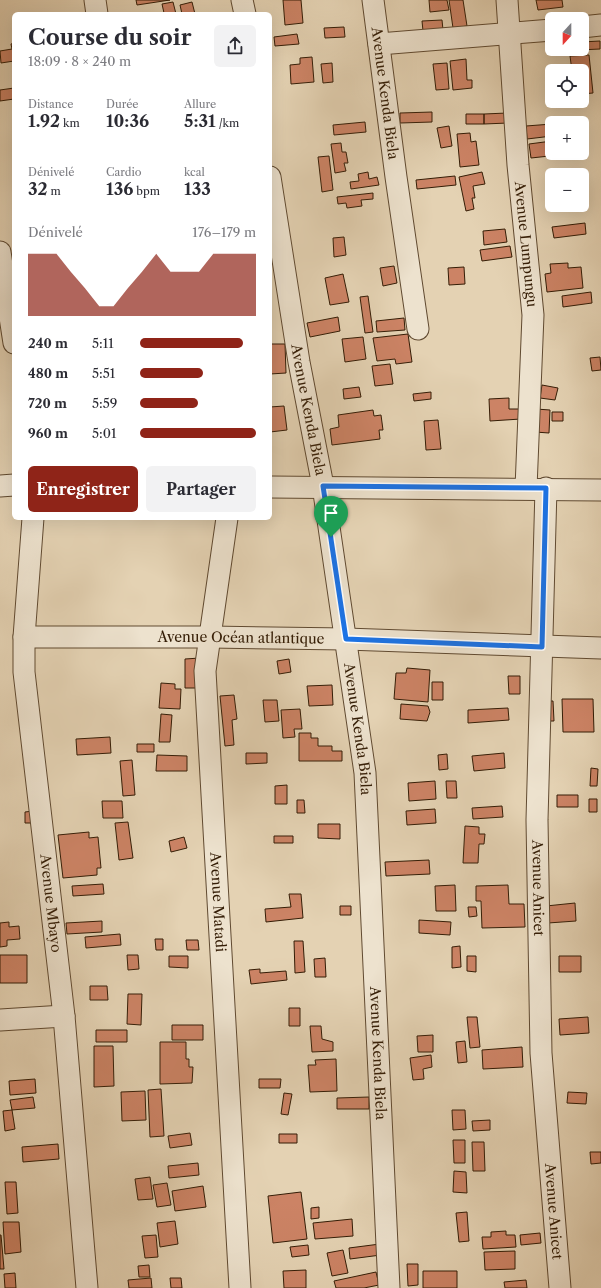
<!DOCTYPE html>
<html lang="fr">
<head>
<meta charset="utf-8">
<style>
  :root { --surface:#fff; --page:#f2f2f3; --text:#2b2b33; --muted:#7c7c81; --accent:#8f2418 }
  body { margin:0; font-family:"Libre Caslon Text",serif; background:var(--page); color:var(--text); height:100vh; display:flex; flex-direction:column; font-size:15px; white-space:nowrap }
  * { box-sizing:border-box; margin:0 }
  p { font-size:13px; color:var(--muted) }
  .icon { flex:none; width:22px; height:22px; fill:none; stroke:currentColor; stroke-width:2; stroke-linecap:round; stroke-linejoin:round }
  .map { position:relative; flex:1; overflow:hidden }
  .details { position:absolute; left:12px; top:12px; width:260px; height:508px; display:flex; flex-direction:column; background:var(--surface); border-radius:6px; box-shadow:0 4px 16px #0002 }
  .details>* { flex:none }
  .needle { width:26px; rotate:201deg }
  .controls { position:absolute; left:545px; top:12px; display:grid; gap:8px }
  .controls a { display:grid; place-items:center; width:44px; height:44px; border-radius:6px; background:var(--surface); box-shadow:0 4px 16px #0002; font-size:20px }
  .pin { position:absolute; display:grid; place-items:center; width:34px; height:34px; color:#fff; margin:-41px -17px; border-radius:50% 50% 50% 0; rotate:-45deg; box-shadow:0 0 4px #0007 }
  .pin .icon { rotate:45deg }
  .round { display:grid; place-items:center; flex:none; width:42px; height:42px; border-radius:6px; background:var(--page) }
  .overview { display:flex; align-items:center; justify-content:space-between; height:68px; padding:0 16px }
  h1 { font-size:22px; font-weight:700; line-height:30px }
  .figures { display:grid; grid-template-columns:repeat(3,1fr); gap:6px; height:68px; padding:4px 16px }
  .figures div { display:grid; align-content:center }
  .figures b { font-size:17px; font-weight:700 }
  .figures small { font-size:11px; font-weight:400 }
  .figures p { font-size:11px }
  .chart { height:112px; padding:8px 16px }
  .chart p { display:flex; justify-content:space-between }
  .chart svg { width:100%; height:72px; margin-top:4px; fill:var(--accent); opacity:.7 }
  .action { display:flex; gap:8px; margin-top:auto; padding:8px 16px }
  .action a { flex:1; height:46px; border-radius:6px; background:var(--accent); color:#fff; font-size:16px; font-weight:700; line-height:46px; text-align:center }
  .action a+a { background:var(--page); color:var(--text) }
  ul { padding:0 16px; list-style:none; font-size:13px }
  li { display:grid; grid-template-columns:64px 48px 1fr; align-items:center; height:30px }
  li i { height:10px; border-radius:5px; background:var(--accent) }
  .map>svg:first-child { display:block }
  .building { fill:#cc8365; stroke:#341d06 }
  .lines { fill:none; stroke-linecap:round; stroke-linejoin:round }
  .minor-casing { stroke:#604a31; stroke-width:23 }
  .minor { stroke:#ede2ce; stroke-width:21 }
  .route-casing { stroke:#fff; stroke-width:8 }
  .route { stroke:#1a73e8; stroke-width:5 }
  .labels { text-anchor:middle; dominant-baseline:central; stroke-width:3; stroke-linejoin:round; paint-order:stroke }
  .street-label { font-size:14px; fill:#341d06; stroke:#ede2ce }
</style>
</head>
<body>
<div class="map">
<svg width="601" height="1288" viewBox="0 0 601 1288">
  <rect width="100%" height="100%" fill="#e4d2b3"/>
  <filter id="stains"><feTurbulence type="fractalNoise" baseFrequency=".005" numOctaves="4"/><feColorMatrix values="0 0 0 0 .2 0 0 0 0 .09 0 0 0 0 .02 0 0 0 .5 -.17"/></filter>
  <radialGradient id="worn" r=".72"><stop offset=".6" stop-color="#630" stop-opacity="0"/><stop offset="1" stop-color="#630" stop-opacity=".3"/></radialGradient>
  <!-- building -->
  <path class="building" d="M 136,0 L 170,0 L 137,5 Z
    M 283,0 L 301,0 L 303,23 L 285,25 Z
    M 429,0 L 447,0 L 449,10 L 430,12 Z
    M 449,0 L 463,0 L 467,26 L 453,28 Z
    M 536,0 L 562,0 L 563,7 L 538,10 Z
    M 173,2 L 176,14 L 159,14 L 164,13 L 162,4 Z
    M 192,2 L 195,14 L 182,14 L 180,5 Z
    M 442,20 L 443,30 L 423,31 L 422,21 Z
    M 344,27 L 345,37 L 325,38 L 324,28 Z
    M 297,34 L 299,44 L 275,46 L 274,37 Z
    M 600,41 L 600,49 L 579,50 L 582,49 L 582,42 Z
    M 14,43 L 14,61 L 1,63 L 0,51 L 12,49 L 11,44 Z
    M 589,55 L 593,93 L 582,94 L 582,71 L 572,71 L 570,56 Z
    M 312,57 L 314,82 L 291,84 L 290,65 L 300,64 L 300,58 Z
    M 466,59 L 467,80 L 472,80 L 472,88 L 453,90 L 450,61 Z
    M 332,63 L 333,82 L 323,83 L 321,64 Z
    M 447,63 L 449,89 L 436,90 L 433,64 Z
    M 14,88 L 14,99 L 0,101 L 0,90 Z
    M 432,112 L 432,122 L 400,123 L 400,113 Z
    M 507,113 L 508,123 L 484,124 L 484,114 Z
    M 466,114 L 484,114 L 484,124 L 466,124 Z
    M 365,122 L 366,132 L 334,135 L 333,125 Z
    M 552,124 L 552,136 L 527,139 L 526,126 Z
    M 449,126 L 452,146 L 441,148 L 437,128 Z
    M 470,133 L 471,142 L 476,141 L 479,165 L 460,167 L 457,134 Z
    M 552,141 L 552,153 L 568,154 L 531,158 L 529,144 Z
    M 341,143 L 342,152 L 346,152 L 348,163 L 344,163 L 346,171 L 335,173 L 331,144 Z
    M 329,156 L 333,190 L 322,192 L 318,157 Z
    M 368,172 L 369,179 L 377,177 L 379,185 L 351,189 L 350,182 L 359,181 L 358,174 Z
    M 482,172 L 485,184 L 473,186 L 475,198 L 472,198 L 474,209 L 466,211 L 459,177 Z
    M 455,176 L 456,185 L 417,189 L 416,180 Z
    M 373,193 L 373,199 L 361,200 L 362,206 L 347,208 L 346,203 L 338,204 L 337,197 Z
    M 585,223 L 586,234 L 554,238 L 552,227 Z
    M 505,229 L 507,242 L 484,245 L 483,231 Z
    M 344,237 L 346,255 L 334,257 L 333,238 Z
    M 510,246 L 512,257 L 482,261 L 480,250 Z
    M 568,263 L 568,268 L 581,267 L 583,288 L 547,292 L 545,274 L 551,273 L 550,264 Z
    M 394,266 L 397,283 L 383,286 L 380,268 Z
    M 464,267 L 465,284 L 449,285 L 448,268 Z
    M 343,274 L 349,302 L 330,305 L 325,278 Z
    M 591,292 L 592,303 L 563,307 L 562,296 Z
    M 368,296 L 373,332 L 365,333 L 360,297 Z
    M 338,317 L 340,331 L 310,337 L 307,323 Z
    M 404,318 L 405,330 L 377,332 L 376,321 Z
    M 408,334 L 412,362 L 396,364 L 395,359 L 377,361 L 373,338 Z
    M 363,337 L 366,359 L 345,362 L 342,339 Z
    M 270,344 L 285,344 L 286,373 L 270,374 Z
    M 600,357 L 601,370 L 592,371 L 590,358 Z
    M 390,364 L 393,384 L 375,386 L 372,366 Z
    M 542,385 L 558,388 L 555,400 L 540,398 Z
    M 359,387 L 361,397 L 344,399 L 343,389 Z
    M 431,392 L 431,399 L 414,401 L 413,394 Z
    M 509,398 L 509,409 L 520,409 L 521,419 L 490,421 L 489,399 Z
    M 284,406 L 287,430 L 270,432 L 270,407 Z
    M 536,409 L 550,410 L 549,433 L 535,432 Z
    M 373,410 L 374,416 L 381,415 L 383,430 L 379,430 L 380,439 L 332,445 L 330,429 L 339,427 L 338,415 Z
    M 552,412 L 563,412 L 563,421 L 552,421 Z
    M 438,420 L 441,449 L 426,450 L 424,421 Z
    M 200,658 L 201,688 L 185,688 L 185,659 Z
    M 289,659 L 291,672 L 279,674 L 277,661 Z
    M 407,668 L 430,670 L 428,702 L 394,699 L 396,673 L 406,673 Z
    M 508,676 L 520,676 L 520,694 L 509,694 Z
    M 432,682 L 443,682 L 443,700 L 432,700 Z
    M 161,683 L 175,684 L 175,689 L 181,689 L 180,709 L 159,708 Z
    M 332,685 L 333,705 L 309,706 L 307,686 Z
    M 234,695 L 237,719 L 232,720 L 234,745 L 225,746 L 220,696 Z
    M 562,699 L 593,699 L 594,732 L 563,732 Z
    M 263,700 L 277,700 L 279,721 L 265,722 Z
    M 540,701 L 553,701 L 554,721 L 541,721 Z
    M 401,704 L 428,706 L 430,712 L 427,721 L 400,719 Z
    M 508,708 L 509,720 L 468,723 L 468,710 Z
    M 300,709 L 302,729 L 294,729 L 295,737 L 283,738 L 281,710 Z
    M 161,714 L 172,715 L 170,742 L 159,742 Z
    M 299,733 L 311,733 L 311,738 L 318,738 L 318,746 L 332,746 L 332,751 L 342,751 L 342,761 L 299,761 Z
    M 110,737 L 111,753 L 77,755 L 76,739 Z
    M 137,744 L 154,744 L 154,752 L 137,752 Z
    M 246,753 L 267,753 L 267,763 L 246,764 Z
    M 504,753 L 505,768 L 474,771 L 472,756 Z
    M 447,754 L 448,769 L 439,770 L 438,755 Z
    M 157,755 L 187,756 L 187,771 L 156,771 Z
    M 132,760 L 135,795 L 123,796 L 120,761 Z
    M 591,768 L 598,769 L 597,786 L 590,786 Z
    M 435,781 L 436,799 L 409,801 L 408,783 Z
    M 446,781 L 456,781 L 457,798 L 447,798 Z
    M 287,785 L 287,804 L 275,804 L 275,786 Z
    M 557,795 L 578,795 L 578,807 L 557,807 Z
    M 589,799 L 597,799 L 597,812 L 589,812 Z
    M 297,800 L 304,800 L 305,813 L 297,813 Z
    M 102,801 L 122,801 L 123,818 L 103,818 Z
    M 502,806 L 503,817 L 473,819 L 472,808 Z
    M 435,809 L 436,823 L 407,825 L 406,811 Z
    M 33,811 L 33,823 L 25,823 L 25,812 Z
    M 128,822 L 133,858 L 119,860 L 115,823 Z
    M 318,824 L 340,824 L 340,839 L 318,838 Z
    M 465,826 L 479,827 L 479,834 L 485,834 L 484,844 L 479,844 L 478,863 L 463,863 Z
    M 89,832 L 89,838 L 98,837 L 101,868 L 97,868 L 97,875 L 63,878 L 58,835 Z
    M 274,836 L 293,836 L 293,843 L 274,843 Z
    M 184,837 L 187,848 L 171,852 L 169,841 Z
    M 429,860 L 430,874 L 386,876 L 385,862 Z
    M 103,884 L 104,894 L 73,896 L 72,886 Z
    M 455,885 L 456,911 L 436,911 L 435,886 Z
    M 508,885 L 509,904 L 524,904 L 525,927 L 482,928 L 481,901 L 476,901 L 476,886 Z
    M 289,894 L 301,894 L 303,918 L 266,922 L 265,909 L 291,907 Z
    M 575,903 L 576,921 L 548,923 L 546,906 Z
    M 340,906 L 351,906 L 351,915 L 340,915 Z
    M 468,907 L 476,907 L 477,916 L 469,917 Z
    M 419,920 L 451,922 L 450,935 L 419,933 Z
    M 102,921 L 102,932 L 67,934 L 66,923 Z
    M 9,922 L 9,927 L 19,926 L 20,939 L 7,940 L 7,946 L 0,947 L 0,923 Z
    M 120,934 L 121,945 L 86,948 L 85,937 Z
    M 155,939 L 163,939 L 163,950 L 156,950 Z
    M 186,940 L 198,940 L 199,950 L 187,950 Z
    M 294,941 L 303,941 L 305,972 L 295,973 Z
    M 460,946 L 461,967 L 452,968 L 452,947 Z
    M 0,955 L 27,955 L 27,983 L 0,983 Z
    M 127,955 L 138,955 L 139,969 L 128,970 Z
    M 169,956 L 188,956 L 188,968 L 169,967 Z
    M 467,956 L 476,956 L 476,972 L 467,971 Z
    M 559,956 L 581,956 L 581,972 L 559,972 Z
    M 325,958 L 326,977 L 315,977 L 314,959 Z
    M 260,969 L 260,973 L 286,971 L 287,980 L 251,984 L 249,970 Z
    M 90,986 L 107,986 L 108,1000 L 90,1000 Z
    M 128,994 L 142,994 L 141,1025 L 127,1024 Z
    M 289,1008 L 300,1008 L 300,1026 L 289,1026 Z
    M 467,1017 L 477,1017 L 480,1047 L 470,1048 Z
    M 588,1017 L 589,1033 L 560,1035 L 559,1019 Z
    M 172,1025 L 203,1025 L 203,1040 L 172,1040 Z
    M 310,1026 L 321,1026 L 322,1039 L 333,1042 L 333,1051 L 312,1052 Z
    M 96,1030 L 127,1030 L 127,1042 L 96,1042 Z
    M 433,1035 L 433,1052 L 418,1052 L 417,1036 Z
    M 465,1041 L 467,1062 L 458,1063 L 456,1042 Z
    M 160,1042 L 186,1042 L 186,1059 L 189,1059 L 189,1067 L 193,1067 L 192,1083 L 160,1084 Z
    M 94,1046 L 113,1046 L 114,1086 L 94,1087 Z
    M 522,1047 L 523,1067 L 483,1069 L 482,1050 Z
    M 431,1055 L 432,1067 L 423,1069 L 424,1079 L 413,1080 L 410,1058 Z
    M 336,1059 L 337,1091 L 310,1092 L 308,1065 L 316,1065 L 315,1060 Z
    M 35,1079 L 36,1093 L 10,1095 L 9,1081 Z
    M 259,1079 L 281,1079 L 280,1088 L 259,1088 Z
    M 161,1089 L 164,1136 L 150,1137 L 148,1090 Z
    M 145,1091 L 146,1120 L 122,1121 L 121,1092 Z
    M 568,1092 L 587,1093 L 586,1104 L 567,1103 Z
    M 284,1093 L 292,1094 L 288,1115 L 281,1114 Z
    M 33,1097 L 35,1108 L 12,1110 L 10,1100 Z
    M 369,1097 L 369,1109 L 337,1109 L 337,1098 Z
    M 12,1110 L 15,1129 L 5,1131 L 3,1111 Z
    M 452,1110 L 465,1110 L 466,1129 L 453,1130 Z
    M 490,1120 L 490,1130 L 473,1131 L 472,1121 Z
    M 190,1133 L 192,1145 L 170,1148 L 168,1136 Z
    M 279,1134 L 297,1134 L 297,1143 L 279,1143 Z
    M 453,1140 L 465,1140 L 465,1163 L 454,1163 Z
    M 472,1142 L 484,1142 L 485,1171 L 473,1171 Z
    M 58,1144 L 59,1159 L 23,1162 L 22,1147 Z
    M 590,1152 L 601,1152 L 601,1163 L 591,1164 Z
    M 198,1163 L 199,1175 L 169,1178 L 168,1166 Z
    M 454,1171 L 466,1172 L 467,1193 L 453,1192 Z
    M 150,1177 L 153,1199 L 138,1200 L 135,1179 Z
    M 5,1182 L 16,1182 L 18,1213 L 7,1214 Z
    M 167,1183 L 171,1205 L 157,1207 L 153,1185 Z
    M 203,1186 L 206,1207 L 175,1211 L 172,1191 Z
    M 301,1192 L 307,1239 L 273,1243 L 268,1196 Z
    M 319,1207 L 319,1218 L 311,1219 L 311,1208 Z
    M 467,1212 L 469,1241 L 459,1242 L 456,1213 Z
    M 352,1219 L 353,1236 L 315,1239 L 313,1223 Z
    M 175,1221 L 178,1244 L 160,1247 L 157,1223 Z
    M 3,1222 L 19,1222 L 21,1252 L 5,1254 Z
    M 506,1231 L 506,1235 L 515,1235 L 516,1247 L 483,1249 L 482,1237 L 491,1237 L 491,1232 Z
    M 540,1233 L 541,1243 L 521,1245 L 520,1235 Z
    M 0,1235 L 1,1235 L 4,1269 L 0,1269 Z
    M 156,1235 L 158,1257 L 145,1258 L 142,1236 Z
    M 380,1244 L 381,1255 L 350,1259 L 349,1248 Z
    M 308,1245 L 309,1255 L 292,1257 L 290,1247 Z
    M 343,1250 L 348,1273 L 332,1276 L 327,1253 Z
    M 515,1251 L 515,1269 L 485,1270 L 484,1252 Z
    M 407,1264 L 418,1264 L 418,1285 L 408,1286 Z
    M 149,1265 L 150,1277 L 139,1277 L 138,1266 Z
    M 306,1270 L 306,1288 L 284,1288 L 283,1271 Z
    M 423,1271 L 457,1271 L 457,1288 L 423,1288 Z
    M 376,1272 L 379,1285 L 364,1288 L 336,1288 L 334,1281 Z
    M 15,1273 L 16,1288 L 5,1288 L 4,1274 Z
    M 151,1278 L 152,1288 L 129,1288 L 128,1280 Z
    M 170,1278 L 181,1278 L 182,1288 L 171,1288 Z
    M 526,1280 L 527,1288 L 505,1288 L 504,1282 Z"/>
  <g class="lines">
    <!-- minor casing -->
    <g class="minor-casing">
      <g id="minor">
        <path d="M 95,0 L 97,14"/>
        <path d="M 242,0 L 245,14"/>
        <path id="s1" d="M 373,0 L 396,177 L 418,329"/>
        <path id="s2" d="M 507,0 L 518,165 L 533,315 L 526,488"/>
        <path d="M 582,27 L 601,25"/>
        <path d="M 379,44 L 552,30"/>
        <path id="s3" d="M 270,177 L 299,362 L 323,486 L 365,773 L 389,1288"/>
        <path d="M 0,252 L 14,343"/>
        <path d="M 0,486 L 14,485"/>
        <path d="M 270,487 L 601,490"/>
        <path id="s4" d="M 546,488 L 537,820 L 541,1053 L 560,1288"/>
        <path id="s5" d="M 33,518 L 24,637 L 24,672 L 64,1016 L 87,1288"/>
        <path id="s6" d="M 227,518 L 205,671 L 240,1288"/>
        <path id="s7" d="M 24,637 L 210,637 L 346,639 L 601,648"/>
        <path d="M 0,1020 L 64,1016"/>
      </g>
    </g>
    <!-- minor -->
    <use href="#minor" class="minor"/>
  </g>
  <g class="lines">
    <!-- route casing -->
    <g class="route-casing">
      <path id="route" d="M 323,486 L 546,488 L 542,647 L 346,639 Z"/>
    </g>
    <!-- route -->
    <use href="#route" class="route"/>
  </g>
  <g class="labels">
    <!-- street labels -->
    <g class="street-label">
      <text stroke="none"><textPath href="#s1" startOffset="94">Avenue Kenda Biela</textPath></text>
      <text stroke="none"><textPath href="#s2" startOffset="245">Avenue Lumpungu</textPath></text>
      <text stroke="none"><textPath href="#s3" startOffset="236">Avenue Kenda Biela</textPath></text>
      <text stroke="none"><textPath href="#s7" startOffset="217">Avenue Océan atlantique</textPath></text>
      <text stroke="none"><textPath href="#s3" startOffset="559">Avenue Kenda Biela</textPath></text>
      <text stroke="none"><textPath href="#s4" startOffset="400">Avenue Anicet</textPath></text>
      <text stroke="none"><textPath href="#s6" startOffset="386">Avenue Matadi</textPath></text>
      <text stroke="none"><textPath href="#s5" startOffset="387">Avenue Mbayo</textPath></text>
      <text stroke="none"><textPath href="#s3" startOffset="884">Avenue Kenda Biela</textPath></text>
      <text stroke="none"><textPath href="#s4" startOffset="724">Avenue Anicet</textPath></text>
    </g>
  </g>
  <rect width="100%" height="100%" filter="url(#stains)"/>
  <rect width="100%" height="100%" fill="url(#worn)"/>
</svg>
<div class="controls">
<a><svg class="needle" viewBox="-14 -14 28 28"><path d="M0-13l5 13h-10z" fill="#e53935"/><path d="M0 13l5-13h-10z" fill="#7c7c81"/></svg></a>
<a><svg class="icon" aria-label="locate" viewBox="0 0 24 24"><circle cx="12" cy="12" r="6"/><path d="M12 2v4M12 18v4M2 12h4M18 12h4"/></svg></a>
<a>+</a>
<a>−</a>
</div>
<div class="pin" style="left:331px;top:537px;background:#1e9e55"><svg class="icon" aria-label="arrive" viewBox="0 0 24 24"><path d="M6 21V4h12l-3 4 3 4H6"/></svg></div>
<section class="details">
<div class="overview"><div><h1>Course du soir</h1><p>18:09 · 8 × 240 m</p></div><a class="round"><svg class="icon" aria-label="share" viewBox="0 0 24 24"><path d="M12 15V3M7 8l5-5 5 5M5 13v7h14v-7"/></svg></a></div>
<div class="figures">
<div><p>Distance</p><b>1.92<small> km</small></b></div>
<div><p>Durée</p><b>10:36</b></div>
<div><p>Allure</p><b>5:31<small> /km</small></b></div>
</div>
<div class="figures">
<div><p>Dénivelé</p><b>32<small> m</small></b></div>
<div><p>Cardio</p><b>136<small> bpm</small></b></div>
<div><p>kcal</p><b>133</b></div>
</div>
<div class="chart"><p><span>Dénivelé</span>176–179 m</p>
<svg viewBox="0 0 160 44" preserveAspectRatio="none"><path d="M0 44V6L10 6L20 6L30 17L40 27L50 38L60 38L70 27L80 17L90 6L100 17L110 17L120 17L130 6L140 6L150 6L160 6V44z"/></svg>
</div>
<ul>
<li><b>240 m</b>5:11<i style="width:89%"></i></li>
<li><b>480 m</b>5:51<i style="width:54%"></i></li>
<li><b>720 m</b>5:59<i style="width:50%"></i></li>
<li><b>960 m</b>5:01<i style="width:100%"></i></li>
</ul>
<div class="action"><a>Enregistrer</a><a>Partager</a></div>
</section>
</div>
</body>
</html>
